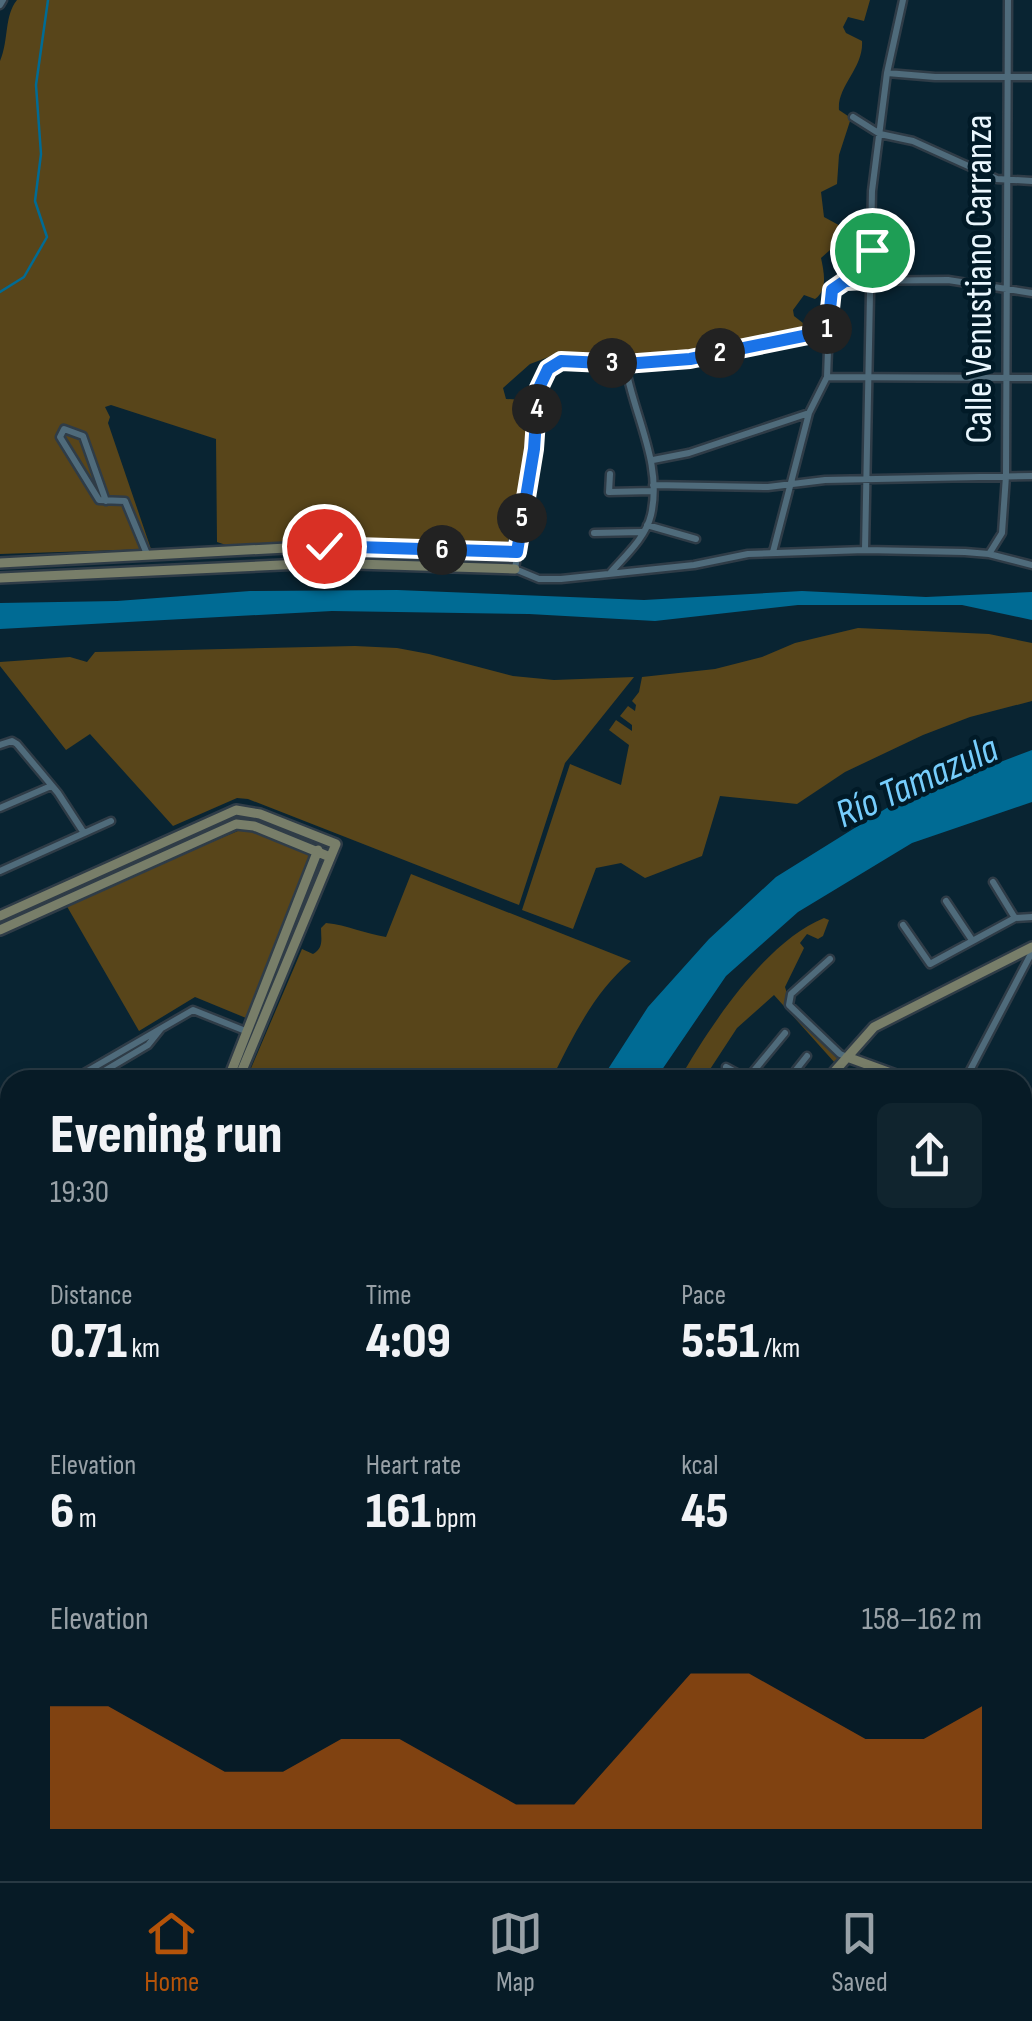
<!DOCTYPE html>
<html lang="en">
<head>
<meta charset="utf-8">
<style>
  :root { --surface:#071b26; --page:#10242e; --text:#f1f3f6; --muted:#98a1a7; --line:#283943; --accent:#b45309 }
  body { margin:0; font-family:"Sofia Sans Condensed",sans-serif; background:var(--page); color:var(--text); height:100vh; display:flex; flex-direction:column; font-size:38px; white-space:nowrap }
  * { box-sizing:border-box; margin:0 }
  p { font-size:32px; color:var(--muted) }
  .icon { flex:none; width:55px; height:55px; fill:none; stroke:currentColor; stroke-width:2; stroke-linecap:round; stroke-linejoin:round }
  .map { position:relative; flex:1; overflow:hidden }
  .side { position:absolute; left:0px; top:1070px; width:1032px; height:812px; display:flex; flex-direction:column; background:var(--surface); border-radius:30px 30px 0 0; box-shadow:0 5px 15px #0003,0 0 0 2px var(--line) }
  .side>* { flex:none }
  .pin { position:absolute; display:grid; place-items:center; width:85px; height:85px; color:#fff; margin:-42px; border:5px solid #fff; border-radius:50%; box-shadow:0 2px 10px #0007 }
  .km { position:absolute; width:50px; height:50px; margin:-25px; border-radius:50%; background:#222; color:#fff; font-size:28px; line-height:50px; text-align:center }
  .round { display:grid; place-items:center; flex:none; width:105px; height:105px; border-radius:15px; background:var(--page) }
  .summary { display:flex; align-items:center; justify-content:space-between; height:170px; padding:0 50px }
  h1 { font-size:55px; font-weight:800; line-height:75px }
  .stats { display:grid; grid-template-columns:repeat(3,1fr); gap:15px; height:170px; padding:10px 50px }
  .stats div { display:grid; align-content:center }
  .stats b { font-size:50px; font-weight:800 }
  .stats small { font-size:28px; font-weight:400 }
  .stats p { font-size:28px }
  .chart { height:280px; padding:20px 50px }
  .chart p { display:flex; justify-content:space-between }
  .chart svg { width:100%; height:180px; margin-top:10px; fill:var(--accent); opacity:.7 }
  .tab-bar { display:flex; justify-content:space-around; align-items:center; height:140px; border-top:2px solid var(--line); background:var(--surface); font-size:28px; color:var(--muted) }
  .tab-bar a { display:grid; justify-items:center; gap:5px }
  .tab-bar .on { color:var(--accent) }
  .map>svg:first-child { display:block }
  .green { fill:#58451a }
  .water { fill:#006b94 }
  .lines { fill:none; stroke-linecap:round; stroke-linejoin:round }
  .stream { stroke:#006b94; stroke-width:2.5 }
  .street-casing { stroke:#2f3c47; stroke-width:11 }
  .secondary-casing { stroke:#2f3c47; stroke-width:14 }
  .primary-casing { stroke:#2f3c47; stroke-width:15 }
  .street { stroke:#4f6b7b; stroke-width:6 }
  .secondary { stroke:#787e69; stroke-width:9 }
  .primary { stroke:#a19158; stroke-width:10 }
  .route-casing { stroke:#fff; stroke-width:20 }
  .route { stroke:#1a73e8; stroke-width:12 }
  .labels { text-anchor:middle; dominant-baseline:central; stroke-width:9; stroke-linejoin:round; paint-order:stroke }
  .street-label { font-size:38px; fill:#eaf7fe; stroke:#011a27 }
  .water-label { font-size:40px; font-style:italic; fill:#76cdfc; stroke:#011a27 }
</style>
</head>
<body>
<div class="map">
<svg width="1032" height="1881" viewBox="0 0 1032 1881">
  <rect width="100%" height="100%" fill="#092432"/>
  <!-- green -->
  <path class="green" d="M 17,0 L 870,0 L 864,21 L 848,17 L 843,27 L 846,33 L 862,41 C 864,68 837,86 839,110 L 851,118 L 839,155 L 837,184 L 821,192 L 824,217 L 846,229 L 851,239 L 843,249 L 830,250 L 821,258 C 824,272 828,290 815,299 L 804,295 L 793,310 L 794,316 L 808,327 L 672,355 L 554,355 L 530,364 L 503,388 L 506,399 L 525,400 L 529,411 L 517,515 L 507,544 L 229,546 L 217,542 L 216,439 L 111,405 L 105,407 L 110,417 L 108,423 L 151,549 L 0,554 L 0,61 C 9,39 4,16 17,0 Z
    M 858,628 L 989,634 L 1032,643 L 1032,701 L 970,717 L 923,735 L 845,772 L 797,804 L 720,796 L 702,856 L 645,878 L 621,863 L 596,868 L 573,929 L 522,910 L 570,764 L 621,785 L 629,745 L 609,730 L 616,720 L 632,731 L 632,725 L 620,716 L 628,706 L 635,711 L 636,705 L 632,701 L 639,692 L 642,677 L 715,669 L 762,657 L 795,643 Z
    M 355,646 L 397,648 L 429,654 L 513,676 L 554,680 L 634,677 L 565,763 L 519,905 L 248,799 L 237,798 L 173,826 L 90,734 L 66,750 L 0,666 L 0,662 L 70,657 L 87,662 L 95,652 Z
    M 245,828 L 312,851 L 246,1018 L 195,997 L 139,1031 L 65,903 Z
    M 411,874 L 631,961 C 593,993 573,1037 551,1080 L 246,1080 L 302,949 L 313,954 C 324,948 321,939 321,928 L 326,923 C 347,925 366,934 386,937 Z
    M 824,918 L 829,920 L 823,936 L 818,939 L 807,934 L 800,943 L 804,948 L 785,987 C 793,1015 818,1039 840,1057 L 835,1063 L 774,995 L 737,1028 L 703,1080 L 679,1080 C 710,1026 765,942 824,918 Z"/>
  <!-- water -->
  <path class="water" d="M 397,590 L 644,600 L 802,591 L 926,597 L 1032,592 L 1032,620 L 962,605 L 798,605 L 655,621 L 529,614 L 332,611 L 0,629 L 0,603 L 117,601 L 250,591 Z
    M 1032,750 L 1032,802 L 912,843 L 798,912 L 726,976 L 655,1080 L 601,1080 L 648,1007 L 709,939 L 776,877 L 898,801 Z"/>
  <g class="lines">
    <!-- stream -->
    <path class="stream" d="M 0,292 L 24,277 L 47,237 L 35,201 L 41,154 L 36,85 L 48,0
      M 1022,1561 L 1032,1561"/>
    <!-- street casing -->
    <g class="street-casing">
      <path id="street" d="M 0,5 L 3,0
        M 887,73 L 935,77 L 1032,77
        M 853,117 L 880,134 L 913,141 L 997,179 L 1032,181
        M 828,327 L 817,334 L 690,359 L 625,364 L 561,361 L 548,369 L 538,390 L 534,449 L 515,569 L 539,579 L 561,579 L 694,565 L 748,554 L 865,550 L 965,552 L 989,554 L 1032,565
        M 827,377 L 1032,378
        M 653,460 L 689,453 L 809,413
        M 610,474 L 609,492 L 653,491
        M 653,485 L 768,487 L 825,480 L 1032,476
        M 106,501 L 83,436 L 64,429 L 60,437 L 99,500 L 125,501 L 147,554
        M 647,525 L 696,539
        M 594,533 L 642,532
        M 865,550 L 872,191 L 887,73 L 903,0
        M 773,552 L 809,413 L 827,377 L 830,295 L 835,287 L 845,281 L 948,280 L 1032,293
        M 989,554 L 1002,533 L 1006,476 L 1008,0
        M 611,572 C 625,556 646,537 651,515 C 663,463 633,414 625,364
        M 0,745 L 12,741 L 17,744 L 58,793 L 84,833
        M 0,808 L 51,786
        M 0,871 L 111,821
        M 993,882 L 1015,918
        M 946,901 L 972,940
        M 903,925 L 930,964 L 1015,918 L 1032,917
        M 830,959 L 791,994 L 789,1005 L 840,1054 L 847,1057
        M 726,1067 L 748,1079
        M 747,1079 L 785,1033
        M 72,1080 L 193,1010 L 248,1032
        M 89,1080 L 148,1045 L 160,1030
        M 788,1080 L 807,1056
        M 878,1080 L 883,1070
        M 965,1080 L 1032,952
        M 0,1121 L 10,1116
        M 0,1132 L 10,1126
        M 1032,1294 L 1022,1312 L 1032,1316
        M 0,1400 L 10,1396
        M 1022,1467 L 1032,1449
        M 1022,1549 L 1032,1550
        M 1022,1862 L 1032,1843
        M 462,1872 L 488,1881
        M 730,1872 L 748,1881
        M 886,1872 L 902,1881
        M 205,1881 L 207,1872
        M 282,1881 L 285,1872
        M 357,1881 L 360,1872
        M 431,1881 L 434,1872
        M 507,1881 L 510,1872
        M 571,1881 L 574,1872
        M 636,1881 L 638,1872
        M 799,1881 L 804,1872
        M 872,1881 L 876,1872
        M 1012,1881 L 1017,1872"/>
    </g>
    <!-- secondary casing -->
    <g class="secondary-casing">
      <path id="secondary" d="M 0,563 L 324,546 L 517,552
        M 0,578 L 324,563 L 515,569
        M 0,916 L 236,810 L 260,814 L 336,844 L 238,1080
        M 0,930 L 236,824 L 254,826 L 330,857
        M 847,1057 L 910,1080
        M 835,1071 L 857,1080
        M 228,1080 L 318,850
        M 827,1080 L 874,1027 L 1032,947
        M 1032,1104 L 1022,1122 L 1032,1126
        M 1022,1158 L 1032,1140
        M 0,1215 L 10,1233
        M 0,1465 L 10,1461
        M 16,1873 L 29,1881
        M 718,1881 L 721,1872
        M 734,1881 L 737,1872"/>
    </g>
    <!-- primary casing -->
    <g class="primary-casing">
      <path id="primary" d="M 0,1242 L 10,1237
        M 0,1261 L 10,1256
        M 1022,1616 L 1032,1617
        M 1022,1638 L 1032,1638
        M 0,1879 L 17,1872
        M 97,1881 L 147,1872"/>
    </g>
    <!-- street -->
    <use href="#street" class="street"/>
    <!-- secondary -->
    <use href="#secondary" class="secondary"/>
    <!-- primary -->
    <use href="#primary" class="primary"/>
  </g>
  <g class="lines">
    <!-- route casing -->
    <g class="route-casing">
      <path id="route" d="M 324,546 L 517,552 L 534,449 L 538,390 L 548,369 L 561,361 L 625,364 L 690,359 L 823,332 L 828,328 L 832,290 L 845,281 L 869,280 L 872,250"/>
    </g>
    <!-- route -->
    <use href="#route" class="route"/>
  </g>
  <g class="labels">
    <!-- street labels -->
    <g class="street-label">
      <text transform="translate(979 279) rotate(-90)">Calle Venustiano Carranza</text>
    </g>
    <!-- water labels -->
    <g class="water-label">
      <text transform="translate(917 782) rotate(-24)">Río Tamazula</text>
    </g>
  </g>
</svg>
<div class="pin" style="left:872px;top:250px;background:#1e9e55"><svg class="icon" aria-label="arrive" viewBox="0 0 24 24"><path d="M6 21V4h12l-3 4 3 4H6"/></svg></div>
<div class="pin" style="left:324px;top:546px;background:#d93025"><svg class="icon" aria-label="check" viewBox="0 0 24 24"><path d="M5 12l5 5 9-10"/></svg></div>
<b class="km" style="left:827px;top:329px">1</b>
<b class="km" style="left:720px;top:353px">2</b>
<b class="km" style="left:612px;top:363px">3</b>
<b class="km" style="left:537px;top:409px">4</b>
<b class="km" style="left:522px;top:518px">5</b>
<b class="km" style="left:442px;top:550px">6</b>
<section class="side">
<div class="summary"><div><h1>Evening run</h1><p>19:30</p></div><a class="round"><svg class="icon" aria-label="share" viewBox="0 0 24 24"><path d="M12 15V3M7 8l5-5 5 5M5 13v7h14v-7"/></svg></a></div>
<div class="stats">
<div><p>Distance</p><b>0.71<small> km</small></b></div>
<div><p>Time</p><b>4:09</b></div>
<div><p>Pace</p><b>5:51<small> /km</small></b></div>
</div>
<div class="stats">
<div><p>Elevation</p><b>6<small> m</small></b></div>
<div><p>Heart rate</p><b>161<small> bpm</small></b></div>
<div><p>kcal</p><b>45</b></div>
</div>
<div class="chart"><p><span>Elevation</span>158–162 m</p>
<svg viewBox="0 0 160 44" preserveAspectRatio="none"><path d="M0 44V14L10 14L20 22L30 30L40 30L50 22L60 22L70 30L80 38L90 38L100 22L110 6L120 6L130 14L140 22L150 22L160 14V44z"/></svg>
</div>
</section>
</div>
<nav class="tab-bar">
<a class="on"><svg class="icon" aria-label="home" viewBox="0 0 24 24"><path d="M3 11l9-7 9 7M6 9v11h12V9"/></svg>Home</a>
<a><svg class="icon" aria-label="map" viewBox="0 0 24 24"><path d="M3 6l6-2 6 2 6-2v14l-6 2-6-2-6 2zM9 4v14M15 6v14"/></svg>Map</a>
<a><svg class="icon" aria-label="saved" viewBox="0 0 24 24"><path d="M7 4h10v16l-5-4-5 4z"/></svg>Saved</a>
</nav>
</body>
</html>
